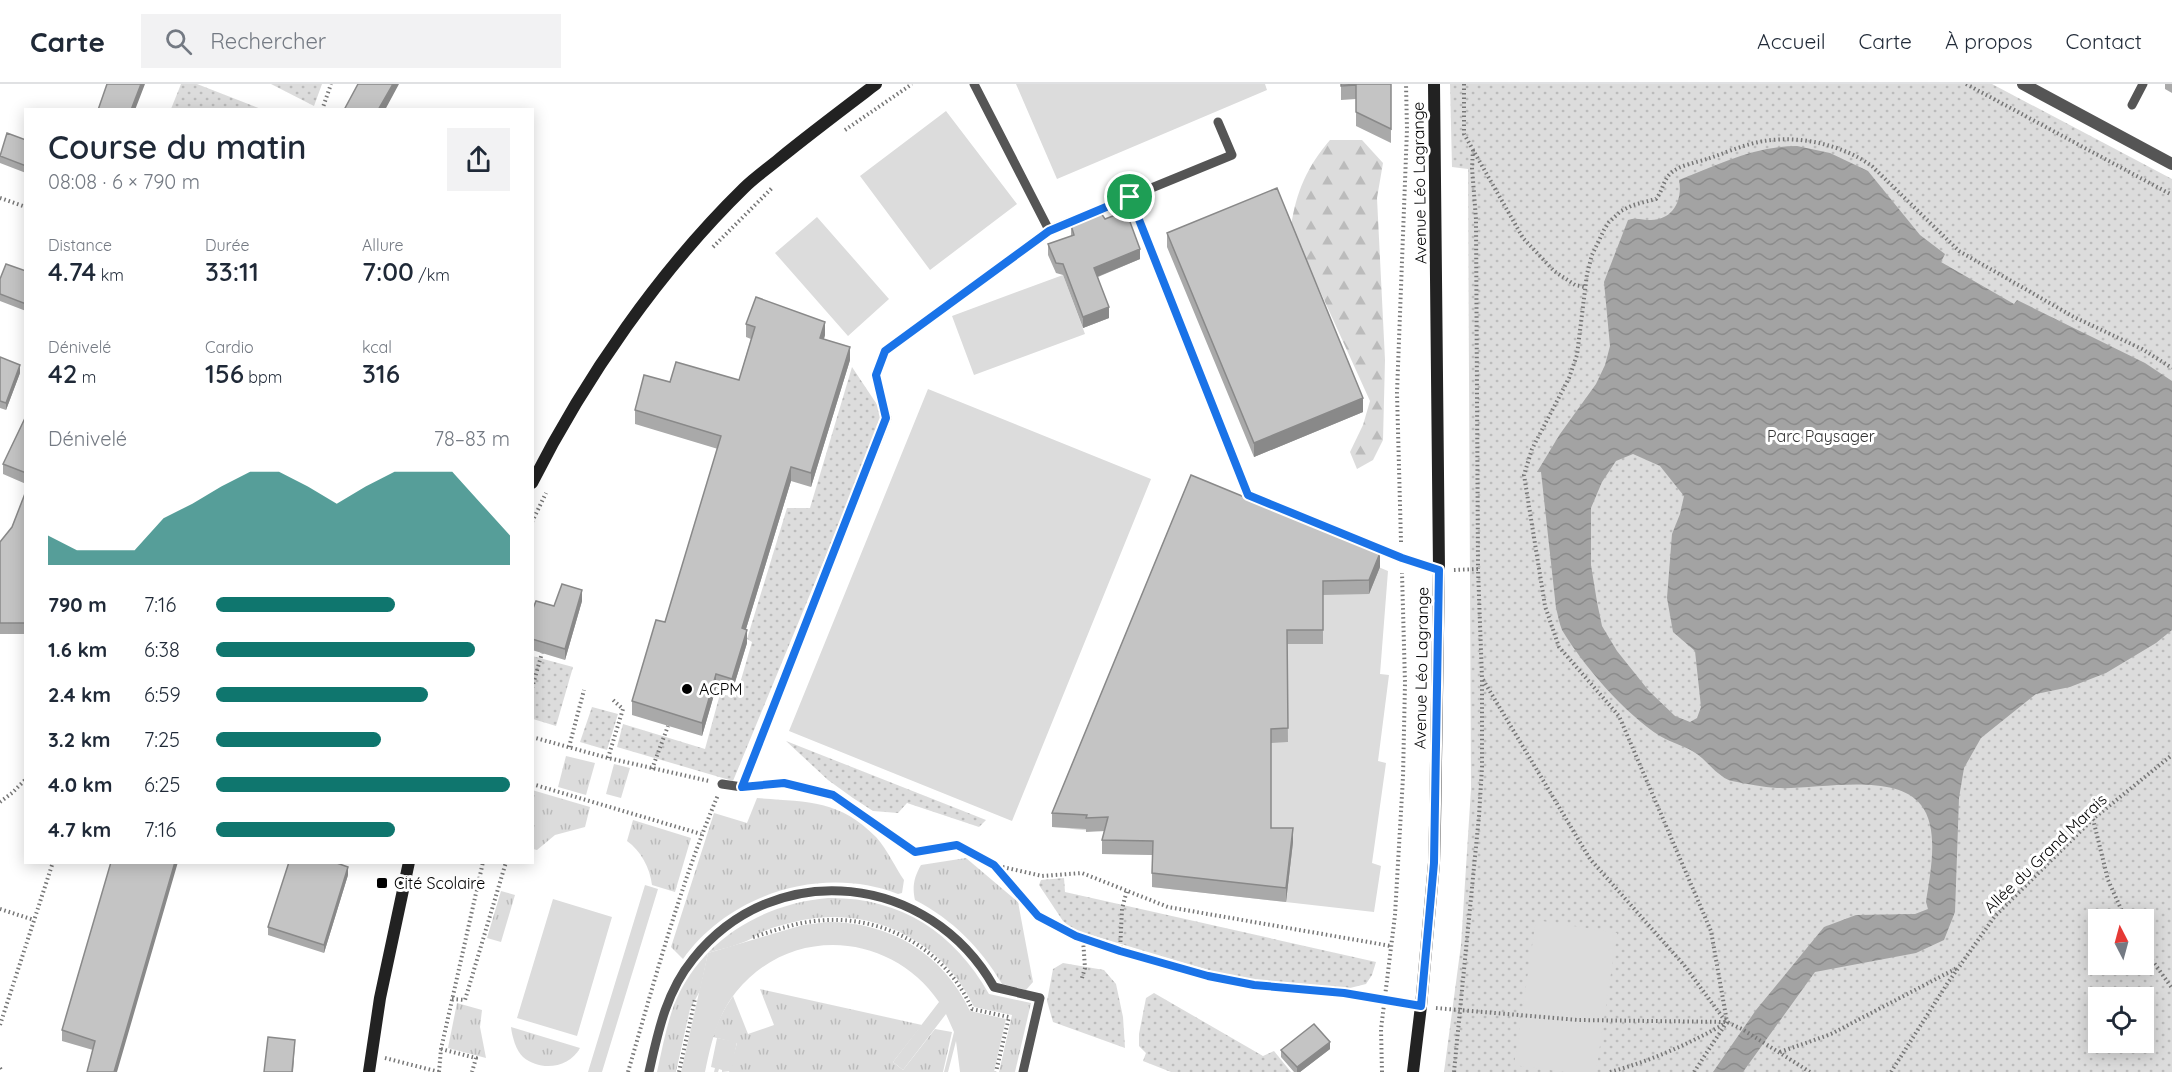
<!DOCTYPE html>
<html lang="fr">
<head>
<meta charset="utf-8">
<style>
  :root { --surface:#fff; --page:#f2f2f3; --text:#1f2937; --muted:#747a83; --line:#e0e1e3; --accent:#0f766e }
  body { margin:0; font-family:Quicksand,sans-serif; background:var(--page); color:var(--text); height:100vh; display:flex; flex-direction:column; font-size:22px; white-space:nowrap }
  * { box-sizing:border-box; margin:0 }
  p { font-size:20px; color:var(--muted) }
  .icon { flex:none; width:33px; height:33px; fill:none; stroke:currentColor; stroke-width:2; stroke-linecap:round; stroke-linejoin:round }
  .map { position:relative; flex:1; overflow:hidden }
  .sheet { position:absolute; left:24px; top:24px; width:510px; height:756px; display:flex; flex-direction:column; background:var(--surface); border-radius:0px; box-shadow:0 3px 15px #0003 }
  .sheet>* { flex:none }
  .needle { width:39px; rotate:354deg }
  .controls { position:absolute; left:2088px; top:825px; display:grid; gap:12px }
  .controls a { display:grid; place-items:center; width:66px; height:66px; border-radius:0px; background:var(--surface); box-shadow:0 3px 15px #0003; font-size:30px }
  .pin { position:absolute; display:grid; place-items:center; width:51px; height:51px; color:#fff; margin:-26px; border:3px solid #fff; border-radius:50%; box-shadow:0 2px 6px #0007 }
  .round { display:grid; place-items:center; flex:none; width:63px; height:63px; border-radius:0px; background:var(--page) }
  .summary { display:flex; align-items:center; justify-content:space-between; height:102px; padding:0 24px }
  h1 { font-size:33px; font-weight:600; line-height:45px }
  .figures { display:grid; grid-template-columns:repeat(3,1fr); gap:9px; height:102px; padding:6px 24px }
  .figures div { display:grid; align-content:center }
  .figures b { font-size:26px; font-weight:600 }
  .figures small { font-size:16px; font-weight:400 }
  .figures p { font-size:16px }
  .chart { height:168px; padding:12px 24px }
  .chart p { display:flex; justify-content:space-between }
  .chart svg { width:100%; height:108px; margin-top:6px; fill:var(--accent); opacity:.7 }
  ul { padding:0 24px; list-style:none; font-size:20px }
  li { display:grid; grid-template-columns:96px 72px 1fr; align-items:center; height:45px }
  li i { height:15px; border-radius:8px; background:var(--accent) }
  header { display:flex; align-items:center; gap:36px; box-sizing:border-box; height:84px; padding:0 30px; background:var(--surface); border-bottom:2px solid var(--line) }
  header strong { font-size:28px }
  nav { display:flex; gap:33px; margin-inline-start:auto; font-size:21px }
  .search { width:420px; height:54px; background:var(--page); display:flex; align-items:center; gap:15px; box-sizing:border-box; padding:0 21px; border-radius:0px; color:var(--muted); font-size:22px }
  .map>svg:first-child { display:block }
  .grass { fill:url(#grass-tufts) }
  .forest { fill:url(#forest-firs) }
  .park { fill:url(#park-dots); fill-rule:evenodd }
  .garden { fill:#dcdcdc }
  .water { fill:url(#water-waves); fill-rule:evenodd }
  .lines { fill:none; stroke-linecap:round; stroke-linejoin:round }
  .path { stroke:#777; stroke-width:4; stroke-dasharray:1.5 3; stroke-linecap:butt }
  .lane { stroke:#555; stroke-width:9 }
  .street { stroke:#555; stroke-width:12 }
  .secondary { stroke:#222; stroke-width:12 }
  .wall { fill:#a9a9a9 }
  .shaded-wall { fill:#898989 }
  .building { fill:#c4c4c4; stroke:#898989; stroke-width:1.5 }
  .route-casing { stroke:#fff; stroke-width:12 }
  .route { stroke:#1a73e8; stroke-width:8 }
  .poi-dot { fill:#000; stroke:#fff; stroke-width:2 }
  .labels { text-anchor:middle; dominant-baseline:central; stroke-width:6; stroke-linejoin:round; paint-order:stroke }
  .street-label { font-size:16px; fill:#000; stroke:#fff }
  .park-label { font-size:16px; fill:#333; stroke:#fff }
  .poi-label { font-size:16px; fill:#000; stroke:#fff; text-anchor:start }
</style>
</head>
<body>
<header>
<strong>Carte</strong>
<div class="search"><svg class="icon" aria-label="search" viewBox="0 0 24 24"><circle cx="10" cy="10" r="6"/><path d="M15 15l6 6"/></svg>Rechercher</div>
<nav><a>Accueil</a><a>Carte</a><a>À propos</a><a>Contact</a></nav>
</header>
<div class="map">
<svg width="2172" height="988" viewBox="0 0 2172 988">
  <defs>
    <pattern id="grass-tufts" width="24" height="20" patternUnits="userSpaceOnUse" patternTransform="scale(1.5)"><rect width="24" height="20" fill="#dcdcdc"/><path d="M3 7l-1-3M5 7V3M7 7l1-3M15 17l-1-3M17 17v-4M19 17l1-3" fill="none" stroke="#bbb"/></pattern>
    <pattern id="forest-firs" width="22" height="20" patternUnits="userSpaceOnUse" patternTransform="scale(1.5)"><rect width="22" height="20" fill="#dcdcdc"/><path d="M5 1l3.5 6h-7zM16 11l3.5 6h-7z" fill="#bbb"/></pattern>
    <pattern id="park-dots" width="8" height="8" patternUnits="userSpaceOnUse" patternTransform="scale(1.5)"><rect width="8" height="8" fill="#dcdcdc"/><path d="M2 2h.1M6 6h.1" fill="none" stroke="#bbb" stroke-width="1.8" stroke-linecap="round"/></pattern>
    <pattern id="water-waves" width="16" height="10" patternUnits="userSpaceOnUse" patternTransform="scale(1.5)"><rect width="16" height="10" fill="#a3a3a3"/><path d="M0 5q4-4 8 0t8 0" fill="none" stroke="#8b8b8b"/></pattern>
  </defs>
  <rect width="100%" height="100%" fill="#fff"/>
  <!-- grass -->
  <path class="grass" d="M 566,672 L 595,679 L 586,711 L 558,703 Z
    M 614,680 L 630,684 L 621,714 L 606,710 Z
    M 532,706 L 590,723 L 585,743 L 555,751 L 537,766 L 533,765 Z
    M 757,714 C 806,718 839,715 876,753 C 887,765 895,783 904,796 L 902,809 L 898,810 C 823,781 730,809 683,875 L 671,863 L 714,729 L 747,739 Z
    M 633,736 L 691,754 L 675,808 L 652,801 C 650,784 641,767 627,757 Z
    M 966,774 L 1018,818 L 1033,898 L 1026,906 L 1002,900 C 980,863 953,836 915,816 C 912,803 914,793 921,781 Z
    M 501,807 L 515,811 L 501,858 L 487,854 Z
    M 828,814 C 900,813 954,848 989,910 L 1031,919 L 1015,988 L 999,988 L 1012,931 L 974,923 C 944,858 873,822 803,836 C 790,839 776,842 764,847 C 757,850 751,856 744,858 C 732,863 720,865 708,869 L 700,907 L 690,925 L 676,988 L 657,988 C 662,966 666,943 674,921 C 700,857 761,820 828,814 Z
    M 760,905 L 922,941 L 893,978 L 903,986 L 935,945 L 952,948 L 943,988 L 729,988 L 737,959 L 713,953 C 717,938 724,925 733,912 L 748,950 L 774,941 Z
    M 457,919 L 482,926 L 480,943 L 486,974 L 448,964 Z
    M 511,943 L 580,964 C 569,984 541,988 523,973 C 516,967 512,952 511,943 Z"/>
  <!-- forest -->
  <path class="forest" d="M 1330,56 L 1362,56 L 1383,79 L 1377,114 L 1385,276 L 1383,356 L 1373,376 L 1357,385 L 1350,368 L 1363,341 L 1370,317 L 1291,143 C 1296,108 1307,83 1330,56 Z"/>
  <!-- park -->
  <path class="park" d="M 181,0 L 197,0 L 261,25 L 171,25 Z
    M 271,0 L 322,0 L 314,22 Z
    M 1450,0 L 1992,0 L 2172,95 L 2172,988 L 1444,988 L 1461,861 L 1471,705 L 1468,85 L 1452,83 ZM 2098,836 L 2144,836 L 2144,880 L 2098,880 ZM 2098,914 L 2144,914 L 2144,958 L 2098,958 Z
    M 852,283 L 884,331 L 733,697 L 617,663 L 623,640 L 705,665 L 720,610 L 736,613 L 752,558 L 747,555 L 787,424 L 810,424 Z
    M 532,572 L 573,583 L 556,642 L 533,635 Z
    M 592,623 L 618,630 L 607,666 L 580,658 Z
    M 786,657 L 986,736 L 979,743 L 907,719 L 898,729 L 873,727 L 853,714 L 828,696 Z
    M 1064,794 L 1065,808 L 1376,878 L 1372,891 L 1366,900 L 1346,905 L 1232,893 L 1074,846 L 1063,837 L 1039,801 L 1041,796 Z
    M 1063,879 L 1104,886 L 1116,900 L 1123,933 L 1125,964 L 1053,938 L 1047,917 L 1053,885 Z
    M 1154,909 L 1263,972 L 1274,967 L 1291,988 L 1171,988 L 1143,977 L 1146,969 L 1139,962 L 1139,950 L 1146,914 Z"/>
  <!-- garden -->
  <path class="garden" d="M 1016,0 L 1265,0 L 1267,6 L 1057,95 Z
    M 946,27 L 1017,120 L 930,186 L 860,92 Z
    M 817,133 L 889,215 L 848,252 L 775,169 Z
    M 1063,191 L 1085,250 L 974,291 L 952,232 Z
    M 928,305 L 1151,395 L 1012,737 L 789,647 Z
    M 1191,405 L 1388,487 L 1380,590 L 1389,591 L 1378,677 L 1386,679 L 1372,779 L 1381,782 L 1374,828 L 1152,803 L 1152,771 L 1102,770 L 1108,747 C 1088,748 1071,744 1052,743 Z
    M 645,801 L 658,805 L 602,988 L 588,988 Z
    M 553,815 L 612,833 L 577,952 L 517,934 Z
    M 1536,836 L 1617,849 L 1596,988 L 1564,988 L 1514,981 Z
    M 828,838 C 891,838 943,870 970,927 L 1006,935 L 994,988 L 960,988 L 956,957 L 948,988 L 944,988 L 954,948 L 946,930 L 903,986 L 893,978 L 939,918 C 891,848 791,840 736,908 C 717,932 711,959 705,988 L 681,988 L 708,869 L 803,841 Z
    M 717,954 L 737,958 L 731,987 L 722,988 L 722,986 L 719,985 L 718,988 L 714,988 L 715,984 L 711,983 Z"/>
  <!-- water -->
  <path class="water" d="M 1797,62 L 1830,69 L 1868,87 L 1920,151 L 1945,170 L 1941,178 L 2014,220 L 2017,216 L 2145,279 L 2172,297 L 2172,546 L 2156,559 L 2106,589 L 2070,603 L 2036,610 L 1981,654 L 1964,684 L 1959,714 L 1955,828 L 1944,856 L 1916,869 L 1815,888 L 1743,988 L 1713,988 L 1756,926 L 1824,843 L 1856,831 L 1915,830 L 1928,825 L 1926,818 C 1930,790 1940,745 1921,721 C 1895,687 1816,706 1777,704 C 1763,703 1747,700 1732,697 C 1719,694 1708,678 1697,670 C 1686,662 1672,659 1660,652 C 1626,631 1582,580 1562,546 C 1559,539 1558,531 1556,524 L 1541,388 L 1537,388 L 1560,350 L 1596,300 L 1605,281 L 1610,262 L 1604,198 L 1628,136 C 1636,133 1642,136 1651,136 C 1673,136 1683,116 1679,96 C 1717,81 1755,62 1797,62 ZM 1633,370 L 1660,382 L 1684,412 L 1680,430 L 1672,450 L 1667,514 L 1673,548 L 1695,567 L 1701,623 L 1697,634 L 1690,638 L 1675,632 L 1649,607 L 1617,567 L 1602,542 L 1597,518 L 1591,481 L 1591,424 L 1602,398 L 1616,377 Z"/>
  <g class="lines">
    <!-- path -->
    <path class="path" d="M 1464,0 L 1464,50 L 1523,154 L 1554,187 L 1575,201 L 1585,203
      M 1966,0 L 2172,111
      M 322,26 L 331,0
      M 845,46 L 912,0
      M 1473,66 L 1472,84 L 1476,135 L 1478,485
      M 0,114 L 26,123
      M 713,163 L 773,103
      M 532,438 L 546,409
      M 1401,458 L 1397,309 L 1407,45 L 1406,0
      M 1454,486 L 1478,485 L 1482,594 L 1590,775 L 1684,881 L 1726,938
      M 532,604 L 542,569
      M 532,653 L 608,674 L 709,697
      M 569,663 L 584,606
      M 608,674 L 623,625 L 613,616
      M 652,685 L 668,642
      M 532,700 L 701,750
      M 757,701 L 784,699 L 833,711 L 915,768 L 957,761 L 994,781 L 1038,832 L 1076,852 L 1120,867 L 1208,892 L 1254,901 L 1344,909 L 1408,921
      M 0,718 L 12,709 L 26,695
      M 2093,735 L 2108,796 L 2126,836
      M 994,781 L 1042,792 L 1082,789 L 1168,823 L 1391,862
      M 0,825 L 34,836
      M 753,853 C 774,847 794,839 815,837 C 881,829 945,864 972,925 L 1009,933 L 996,988
      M 2144,865 L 2172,904
      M 1120,867 L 1122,825 L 1127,806
      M 1082,894 L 1085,884 L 1083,855
      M 452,915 L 465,916 L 506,778
      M 1436,924 L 1578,936 L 1727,938 L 1742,945 L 1810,988
      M 0,941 L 53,778
      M 441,965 L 476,974 L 472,988
      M 1780,968 L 1831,950 L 1957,884
      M 385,974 L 439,988
      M 0,984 L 2,988
      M 439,988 L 441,965 L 483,778
      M 628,988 C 655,895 680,801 718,711
      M 679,988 L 695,915
      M 1382,988 L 1381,945 L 1395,831 L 1403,693 L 1405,599 L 1402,489
      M 1454,988 L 1479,732 L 1482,683 L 1482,595
      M 1610,988 C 1650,977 1687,961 1724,940
      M 1694,988 L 1727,938 L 1711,847 L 1619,632 L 1559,563 L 1545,522 L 1524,391 L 1532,365 L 1569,294 L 1577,271 L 1587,190 L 1592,171 L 1604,146 L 1609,138 L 1621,127 L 1633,121 L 1656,115 C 1662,108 1663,98 1669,91 C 1678,81 1695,79 1707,75 C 1725,69 1745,60 1764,57 C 1800,51 1844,61 1873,83 L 1959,167 L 2074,233 L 2142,265 L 2172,284
      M 1891,988 L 1947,900 L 1995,832 L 2093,735 L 2172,671"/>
    <!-- lane -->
    <path class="lane" d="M 2132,21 L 2143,0
      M 1130,113 L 1248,411 L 1402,474 L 1439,486
      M 1049,146 L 1232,71 L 1218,38
      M 722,700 L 742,703 L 887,334 L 876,291 L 885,267 L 1049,146 L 974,0
      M 649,988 C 658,948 666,908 693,875 C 776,771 930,790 994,903 L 1040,914 L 1023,988"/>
    <!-- street -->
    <path class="street" d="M 2023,0 L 2172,80"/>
    <!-- secondary -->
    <path class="secondary" d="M 532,399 C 585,294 660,186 744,104 C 754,94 767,85 779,75 C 811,49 843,25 876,0
      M 369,988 L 380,914 L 409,778
      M 1413,988 L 1421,922 L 1434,779 L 1435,741 L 1439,486 L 1434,0"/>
  </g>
  <!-- wall -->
  <path class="wall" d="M 1341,0 L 1391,0 L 1391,59 L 1356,42 L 1356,15 L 1341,16 Z
    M 2165,0 L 2172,0 L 2172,9 L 2165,5 Z
    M 26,56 L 26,89 L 0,79 L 0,72 Z
    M 1105,135 L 1140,175 L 1098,193 L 1109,234 L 1083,244 L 1063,191 L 1056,189 L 1048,171 L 1048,160 L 1071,152 L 1071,141 Z
    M 1167,149 L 1363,328 L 1254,373 L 1167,163 Z
    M 26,187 L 26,227 L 0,217 L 0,195 Z
    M 746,240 L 825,251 L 824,255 L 850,276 L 811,403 L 791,397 L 746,545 L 747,559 L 732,608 L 716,604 L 702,652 L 632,631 L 632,617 L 665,538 L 718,365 L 635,340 L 635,326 L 670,298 L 739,296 L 751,255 L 746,253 Z
    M 0,273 L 20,289 L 6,326 L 0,324 Z
    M 26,332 L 26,400 L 3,390 L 3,380 Z
    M 1191,391 L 1380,483 L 1369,510 L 1323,511 L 1323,560 L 1287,560 L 1288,658 L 1271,659 L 1271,744 L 1293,758 L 1286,818 L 1152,803 L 1152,771 L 1102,770 L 1102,756 L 1104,747 L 1086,748 L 1086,745 L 1052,743 L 1052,729 Z
    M 26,407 L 26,550 L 0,550 L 0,458 L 12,443 Z
    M 582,517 L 565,576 L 532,566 L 532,527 Z
    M 178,778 L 93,966 L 62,957 L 62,946 Z
    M 348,791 L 324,869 L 268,851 L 268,843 Z
    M 1330,965 L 1300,988 L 1294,988 L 1281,973 L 1281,966 Z"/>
  <!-- shaded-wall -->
  <path class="shaded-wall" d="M 141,0 L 145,0 L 135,26 L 131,26 Z
    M 393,0 L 399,0 L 385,26 L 378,26 Z
    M 1140,165 L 1140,175 L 1094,194 L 1094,184 Z
    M 1109,223 L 1109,234 L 1083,244 L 1083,233 Z
    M 825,238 L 825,251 L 820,267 L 820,254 Z
    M 850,263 L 850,276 L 811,403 L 811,389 Z
    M 20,281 L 20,289 L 6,326 L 6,319 Z
    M 1363,314 L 1363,328 L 1254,373 L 1254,359 Z
    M 791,383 L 791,397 L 742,558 L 742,544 Z
    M 1380,469 L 1380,483 L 1369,510 L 1369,496 Z
    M 582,506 L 582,517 L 565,576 L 565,565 Z
    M 747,546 L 747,559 L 732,608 L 732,595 Z
    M 716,590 L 716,604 L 702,652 L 702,639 Z
    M 1293,744 L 1293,758 L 1286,818 L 1286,804 Z
    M 175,778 L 178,778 L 117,988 L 114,988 Z
    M 348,783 L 348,791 L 324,869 L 324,861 Z
    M 295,956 L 293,988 L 292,988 Z
    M 1330,958 L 1330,965 L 1300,988 L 1297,988 L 1297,983 Z"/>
  <!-- building -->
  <path class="building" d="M 107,0 L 141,0 L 131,26 L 98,26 Z
    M 358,0 L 393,0 L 378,26 L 344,26 Z
    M 1341,0 L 1391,0 L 1391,45 L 1356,28 L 1356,1 L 1341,2 Z
    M 7,49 L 26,56 L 26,82 L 0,72 Z
    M 1277,104 L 1363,314 L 1254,359 L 1167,149 Z
    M 1126,127 L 1140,165 L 1094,184 L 1109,223 L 1083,233 L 1063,180 L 1056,179 L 1048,160 L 1074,151 L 1071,141 L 1101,129 L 1105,135 Z
    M 6,180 L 26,187 L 26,220 L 0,210 L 0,195 Z
    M 756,213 L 825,238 L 820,254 L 850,263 L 811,389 L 791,383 L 742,544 L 747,546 L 732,595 L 716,590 L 702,639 L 632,617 L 656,536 L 665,538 L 721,352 L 635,326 L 644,291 L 670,298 L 676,278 L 739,296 L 755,243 L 746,240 Z
    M 0,273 L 20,281 L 6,319 L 0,317 Z
    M 26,332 L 26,389 L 3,380 Z
    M 1191,391 L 1380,469 L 1369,496 L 1323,497 L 1323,546 L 1287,546 L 1288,644 L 1271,645 L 1271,744 L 1293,744 L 1286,804 L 1152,789 L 1153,757 L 1102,756 L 1108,733 L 1086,734 L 1087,731 L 1052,729 Z
    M 26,407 L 26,539 L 0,539 L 0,458 L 12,443 Z
    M 562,500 L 582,506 L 565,565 L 532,555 L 532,527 L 536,517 L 554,522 Z
    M 111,778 L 175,778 L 114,988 L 87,988 L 95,957 L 62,946 Z
    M 289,778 L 334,778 L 348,783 L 324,861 L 268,843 Z
    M 1314,940 L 1330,958 L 1297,983 L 1281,966 Z
    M 268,953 L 295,956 L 292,988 L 264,988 Z"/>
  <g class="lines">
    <!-- route casing -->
    <g class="route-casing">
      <path id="route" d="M 1130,113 L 1248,411 L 1402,474 L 1439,486 L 1434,779 L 1421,922 L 1344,909 L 1254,901 L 1208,892 L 1120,867 L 1076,852 L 1038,832 L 994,781 L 957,761 L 915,768 L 833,711 L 784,699 L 742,703 L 886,334 L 876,291 L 885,267 L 1049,147 Z"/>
    </g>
    <!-- route -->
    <use href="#route" class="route"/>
  </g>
  <!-- markers -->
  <g class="poi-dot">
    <circle cx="687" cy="605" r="6"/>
    <rect x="376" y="793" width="12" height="12" rx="3"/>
  </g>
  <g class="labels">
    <!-- street labels -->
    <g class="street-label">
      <text transform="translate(1419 99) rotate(-91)">Avenue Léo Lagrange</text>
      <text transform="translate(1421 584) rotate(-89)">Avenue Léo Lagrange</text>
      <text transform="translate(2045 769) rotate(-44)">Allée du Grand Marais</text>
    </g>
    <!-- park labels -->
    <g class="park-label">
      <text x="1821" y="352">Parc Paysager</text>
    </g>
    <!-- poi labels -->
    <g class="poi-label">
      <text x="699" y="605">ACPM</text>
      <text x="394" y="799">Cité Scolaire</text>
    </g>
  </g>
</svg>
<div class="controls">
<a><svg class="needle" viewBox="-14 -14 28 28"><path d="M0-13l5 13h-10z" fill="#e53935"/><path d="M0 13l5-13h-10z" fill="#747a83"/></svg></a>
<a><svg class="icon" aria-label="locate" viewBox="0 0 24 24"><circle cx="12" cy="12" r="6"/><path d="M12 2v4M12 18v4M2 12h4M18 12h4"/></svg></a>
</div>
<div class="pin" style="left:1130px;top:113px;background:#1e9e55"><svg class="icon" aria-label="arrive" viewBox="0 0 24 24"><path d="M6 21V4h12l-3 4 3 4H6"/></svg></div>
<section class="sheet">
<div class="summary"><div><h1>Course du matin</h1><p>08:08 · 6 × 790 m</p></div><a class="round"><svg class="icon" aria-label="share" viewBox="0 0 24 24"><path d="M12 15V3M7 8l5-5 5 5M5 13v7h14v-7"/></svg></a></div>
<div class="figures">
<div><p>Distance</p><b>4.74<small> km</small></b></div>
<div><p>Durée</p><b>33:11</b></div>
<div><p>Allure</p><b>7:00<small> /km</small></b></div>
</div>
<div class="figures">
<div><p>Dénivelé</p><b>42<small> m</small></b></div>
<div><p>Cardio</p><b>156<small> bpm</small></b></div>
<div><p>kcal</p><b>316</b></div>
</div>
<div class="chart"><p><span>Dénivelé</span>78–83 m</p>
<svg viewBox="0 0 160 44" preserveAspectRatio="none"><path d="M0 44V32L10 38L20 38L30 38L40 25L50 19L60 12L70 6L80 6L90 12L100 19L110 12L120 6L130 6L140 6L150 19L160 32V44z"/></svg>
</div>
<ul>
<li><b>790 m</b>7:16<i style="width:61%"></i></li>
<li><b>1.6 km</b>6:38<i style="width:88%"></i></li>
<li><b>2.4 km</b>6:59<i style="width:72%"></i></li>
<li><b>3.2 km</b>7:25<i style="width:56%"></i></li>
<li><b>4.0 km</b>6:25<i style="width:100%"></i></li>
<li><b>4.7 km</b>7:16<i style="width:61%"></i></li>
</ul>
</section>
</div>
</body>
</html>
